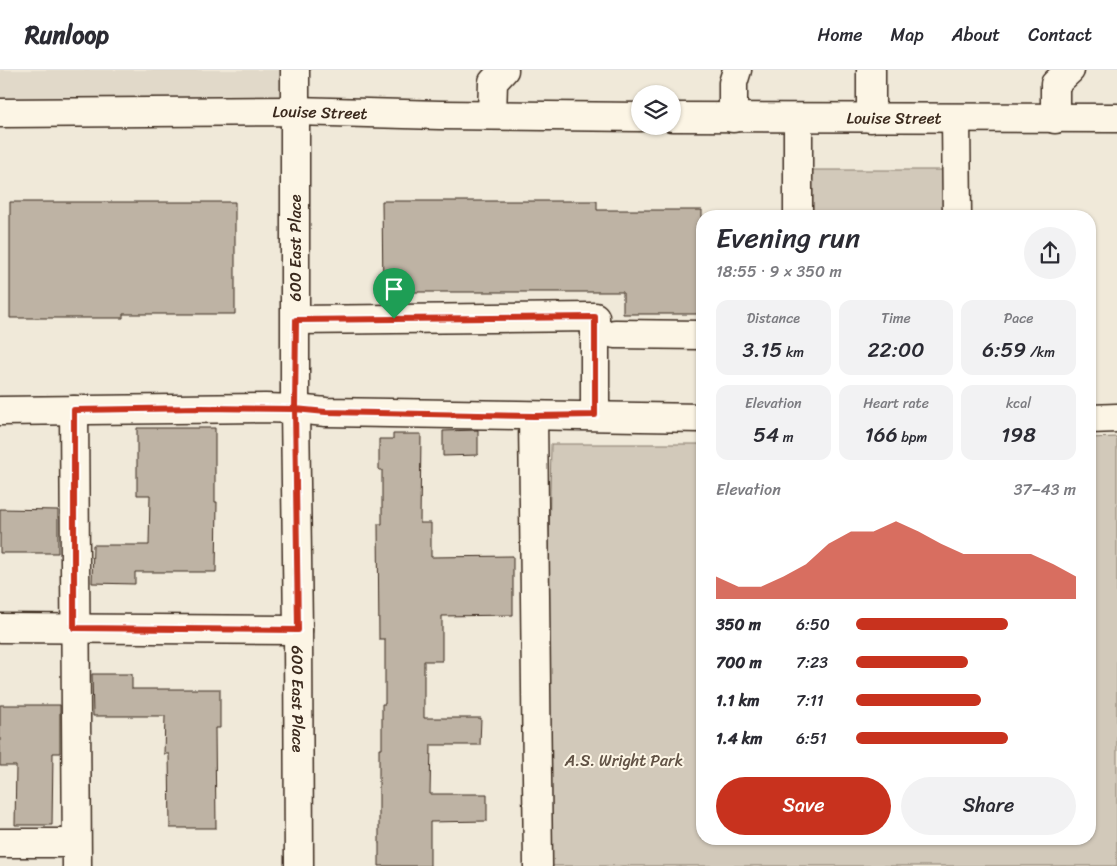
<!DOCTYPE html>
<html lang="en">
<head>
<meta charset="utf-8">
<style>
  :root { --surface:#fff; --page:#f2f2f3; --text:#2b2b33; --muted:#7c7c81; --line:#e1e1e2; --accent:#c8321e }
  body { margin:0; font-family:Sriracha,sans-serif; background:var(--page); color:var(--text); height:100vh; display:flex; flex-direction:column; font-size:19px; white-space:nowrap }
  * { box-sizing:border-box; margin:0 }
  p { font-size:16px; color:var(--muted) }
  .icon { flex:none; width:28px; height:28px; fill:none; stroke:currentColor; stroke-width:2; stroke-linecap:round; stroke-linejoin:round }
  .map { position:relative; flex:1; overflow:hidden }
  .panel { position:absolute; left:696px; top:140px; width:400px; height:635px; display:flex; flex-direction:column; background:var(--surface); border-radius:20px; box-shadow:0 1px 4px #0004 }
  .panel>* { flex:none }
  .controls { position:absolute; left:631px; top:15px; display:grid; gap:10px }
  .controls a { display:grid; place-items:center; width:50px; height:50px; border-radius:50%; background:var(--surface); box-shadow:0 1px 4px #0004; font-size:25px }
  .pin { position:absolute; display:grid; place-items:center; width:42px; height:42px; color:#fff; margin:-51px -21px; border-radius:50% 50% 50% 0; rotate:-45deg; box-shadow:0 0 5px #0007 }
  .pin .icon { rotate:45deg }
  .round { display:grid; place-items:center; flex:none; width:52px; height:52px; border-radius:26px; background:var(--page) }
  .summary { display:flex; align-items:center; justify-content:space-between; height:85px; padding:0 20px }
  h1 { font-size:28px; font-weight:600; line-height:38px }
  .stats { display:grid; grid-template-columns:repeat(3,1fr); gap:8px; height:85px; padding:5px 20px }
  .stats div { display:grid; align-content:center; border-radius:12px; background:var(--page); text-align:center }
  .stats b { font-size:21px; font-weight:600 }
  .stats small { font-size:14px; font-weight:400 }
  .stats p { font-size:14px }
  .chart { height:140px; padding:10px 20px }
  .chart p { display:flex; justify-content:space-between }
  .chart svg { width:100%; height:90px; margin-top:5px; fill:var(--accent); opacity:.7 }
  .cta { display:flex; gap:10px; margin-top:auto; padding:10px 20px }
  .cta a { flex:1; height:58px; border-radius:30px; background:var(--accent); color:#fff; font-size:20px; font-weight:600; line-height:58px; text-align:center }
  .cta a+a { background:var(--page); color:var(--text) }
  ul { padding:0 20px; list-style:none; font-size:16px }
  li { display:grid; grid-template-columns:80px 60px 1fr; align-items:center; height:38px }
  li i { height:12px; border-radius:6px; background:var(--accent) }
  header { display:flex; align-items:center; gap:30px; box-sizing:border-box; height:70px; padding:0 25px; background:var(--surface); border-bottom:1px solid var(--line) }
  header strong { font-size:24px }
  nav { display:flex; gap:28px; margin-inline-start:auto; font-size:18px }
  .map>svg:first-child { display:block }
  .built { fill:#e1d9c9 }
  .green { fill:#d2c9ba; stroke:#867a6c }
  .building { fill:#beb3a4; stroke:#3b2a1e }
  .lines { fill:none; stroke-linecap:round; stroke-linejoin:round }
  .minor-casing { stroke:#3b2a1e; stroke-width:31 }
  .minor { stroke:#fcf5e5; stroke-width:28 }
  .route-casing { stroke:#fff; stroke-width:10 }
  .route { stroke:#c8321e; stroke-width:6 }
  .labels { text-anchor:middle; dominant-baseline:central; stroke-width:4; stroke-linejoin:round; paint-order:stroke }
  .street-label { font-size:16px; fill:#3b2a1e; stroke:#fcf5e5 }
  .park-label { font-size:16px; fill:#615245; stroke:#fcf5e5 }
</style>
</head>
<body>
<header>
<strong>Runloop</strong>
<nav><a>Home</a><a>Map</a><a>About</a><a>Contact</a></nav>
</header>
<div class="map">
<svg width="1117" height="796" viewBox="0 0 1117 796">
  <rect width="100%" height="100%" fill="#f0e9d9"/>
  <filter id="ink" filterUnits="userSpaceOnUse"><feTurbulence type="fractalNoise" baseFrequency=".02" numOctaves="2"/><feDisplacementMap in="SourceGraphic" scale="10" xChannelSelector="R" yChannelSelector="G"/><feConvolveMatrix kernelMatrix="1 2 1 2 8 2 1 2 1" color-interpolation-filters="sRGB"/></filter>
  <g filter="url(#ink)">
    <!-- built -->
    <path class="built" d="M 0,0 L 295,0 L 295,41 L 0,43 Z"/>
    <!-- green -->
    <path class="green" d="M 809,100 L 945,100 L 946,146 L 809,146 Z
      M 1117,367 L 1117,796 L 548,796 L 545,676 L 551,374 L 702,374 L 702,769 L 1090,769 L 1090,368 Z"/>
    <!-- building -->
    <path class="building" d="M 382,131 L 597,131 L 597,140 L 702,140 L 702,244 L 623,244 L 623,222 L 383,222 Z
      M 10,132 L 235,132 L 235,244 L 123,244 L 123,248 L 10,248 Z
      M 137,358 L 215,358 L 215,432 L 217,432 L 216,502 L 135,502 L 135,514 L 92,513 L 93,475 L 149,475 L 150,425 L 137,425 Z
      M 478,360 L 478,385 L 443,386 L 443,361 Z
      M 393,364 L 421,364 L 420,453 L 431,453 L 431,487 L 513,486 L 513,545 L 442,546 L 442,591 L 424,591 L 424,648 L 481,648 L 480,675 L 431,675 L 430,724 L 487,724 L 487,751 L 430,752 L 430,796 L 379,796 L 379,679 L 382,679 L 382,634 L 385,634 L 385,569 L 379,569 L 378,454 L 382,454 L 382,400 L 379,400 L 379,369 L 393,369 Z
      M 0,439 L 58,440 L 58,483 L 0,483 Z
      M 92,604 L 132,604 L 132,619 L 220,619 L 220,658 L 215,658 L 216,758 L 170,758 L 169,684 L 164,684 L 165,646 L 93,646 Z
      M 0,635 L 60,635 L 60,683 L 53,683 L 52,755 L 15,755 L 16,696 L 0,696 Z"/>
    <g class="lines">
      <!-- minor casing -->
      <g class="minor-casing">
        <g id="minor">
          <path id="s1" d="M 295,0 L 295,339 L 298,560 L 299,796"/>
          <path d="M 871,0 L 871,48"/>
          <path id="s2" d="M 0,43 L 295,41 L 440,45 L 640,47"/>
          <path d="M 492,45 L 493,12 L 504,0"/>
          <path id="s3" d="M 672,47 L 1117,48"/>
          <path d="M 733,48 L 733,13 L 737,0"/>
          <path d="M 798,48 L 798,146"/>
          <path d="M 956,49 L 957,146"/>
          <path d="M 1055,49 L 1055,14 L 1070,0"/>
          <path d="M 296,250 L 595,247 L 595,345"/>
          <path d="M 615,264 L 702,265"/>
          <path d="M 74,340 L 77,796"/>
          <path d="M 0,341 L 265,338 L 295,339 L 326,342 C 452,344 577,345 702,348"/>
          <path d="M 533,346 L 538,796"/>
          <path d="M 1090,349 L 1117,348"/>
          <path d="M 0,558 L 298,560"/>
          <path d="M 0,773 L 76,773"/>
        </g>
      </g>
      <!-- minor -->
      <use href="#minor" class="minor"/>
    </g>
  </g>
  <g class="lines" filter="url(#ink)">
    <!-- route casing -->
    <g class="route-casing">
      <path id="route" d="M 394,249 L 296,250 L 295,339 L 201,338 L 74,340 L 74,558 L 298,560 L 295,339 L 326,342 L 534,346 L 595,345 L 595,247 L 394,249"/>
    </g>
    <!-- route -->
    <use href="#route" class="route"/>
  </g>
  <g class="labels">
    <!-- street labels -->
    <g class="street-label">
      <text stroke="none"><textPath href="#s2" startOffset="320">Louise Street</textPath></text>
      <text stroke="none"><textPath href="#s3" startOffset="222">Louise Street</textPath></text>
      <text transform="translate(295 178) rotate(-90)">600 East Place</text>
      <text stroke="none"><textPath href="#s1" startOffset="629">600 East Place</textPath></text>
    </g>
    <!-- park labels -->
    <g class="park-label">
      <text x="624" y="690">A.S. Wright Park</text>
    </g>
  </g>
</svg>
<div class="controls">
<a><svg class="icon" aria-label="layers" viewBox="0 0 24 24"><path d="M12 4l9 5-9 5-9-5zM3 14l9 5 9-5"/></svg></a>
</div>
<div class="pin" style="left:394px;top:249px;background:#1e9e55"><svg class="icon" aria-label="arrive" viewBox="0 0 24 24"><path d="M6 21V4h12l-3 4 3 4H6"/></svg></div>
<section class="panel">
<div class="summary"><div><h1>Evening run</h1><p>18:55 · 9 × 350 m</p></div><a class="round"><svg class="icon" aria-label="share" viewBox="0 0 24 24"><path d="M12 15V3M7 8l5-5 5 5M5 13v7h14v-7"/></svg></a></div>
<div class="stats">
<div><p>Distance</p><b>3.15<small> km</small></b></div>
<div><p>Time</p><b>22:00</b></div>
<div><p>Pace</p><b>6:59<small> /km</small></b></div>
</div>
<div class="stats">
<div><p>Elevation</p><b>54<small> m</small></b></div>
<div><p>Heart rate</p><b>166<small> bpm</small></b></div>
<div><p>kcal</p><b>198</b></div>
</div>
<div class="chart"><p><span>Elevation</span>37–43 m</p>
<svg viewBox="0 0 160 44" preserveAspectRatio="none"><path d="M0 44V33L10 38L20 38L30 33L40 27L50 17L60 11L70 11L80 6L90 11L100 17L110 22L120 22L130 22L140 22L150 27L160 33V44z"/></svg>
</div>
<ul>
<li><b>350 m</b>6:50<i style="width:69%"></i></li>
<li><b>700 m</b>7:23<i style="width:51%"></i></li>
<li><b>1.1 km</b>7:11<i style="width:57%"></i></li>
<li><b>1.4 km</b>6:51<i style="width:69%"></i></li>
</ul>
<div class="cta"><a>Save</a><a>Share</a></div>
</section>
</div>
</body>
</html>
